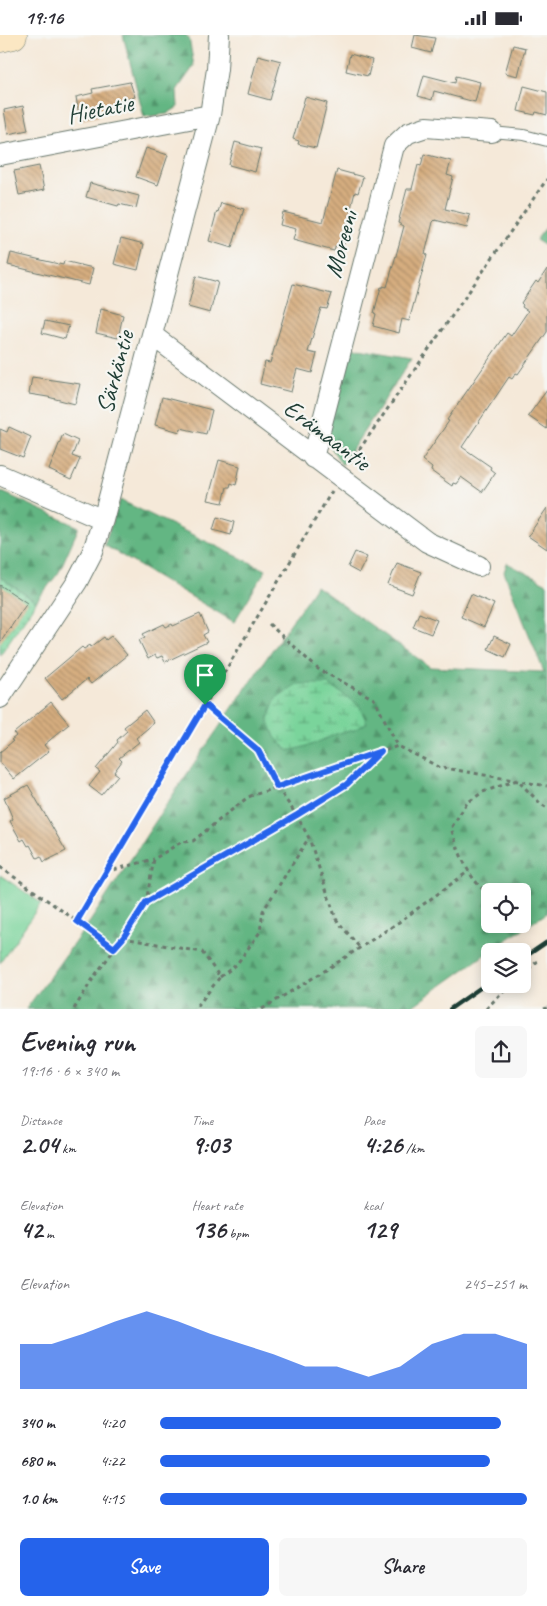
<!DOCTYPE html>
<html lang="en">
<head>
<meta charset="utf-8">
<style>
  :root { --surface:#fff; --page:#f7f7f7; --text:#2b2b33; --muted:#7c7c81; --accent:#2563eb }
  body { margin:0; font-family:Caveat,sans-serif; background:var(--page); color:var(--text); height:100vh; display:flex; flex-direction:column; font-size:19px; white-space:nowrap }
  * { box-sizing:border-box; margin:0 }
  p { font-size:16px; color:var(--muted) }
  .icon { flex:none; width:28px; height:28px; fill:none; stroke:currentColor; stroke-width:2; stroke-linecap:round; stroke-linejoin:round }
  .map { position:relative; height:974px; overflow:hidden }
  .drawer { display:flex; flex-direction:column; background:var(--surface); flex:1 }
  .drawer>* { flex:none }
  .buttons { position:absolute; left:481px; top:848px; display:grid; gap:10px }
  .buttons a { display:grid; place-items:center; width:50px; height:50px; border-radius:8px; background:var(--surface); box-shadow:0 2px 12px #0003; font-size:25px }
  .pin { position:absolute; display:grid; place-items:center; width:42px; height:42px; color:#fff; margin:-51px -21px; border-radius:50% 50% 50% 0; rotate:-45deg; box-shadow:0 0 5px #0007 }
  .pin .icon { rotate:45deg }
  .round { display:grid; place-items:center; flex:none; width:52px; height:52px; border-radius:8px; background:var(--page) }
  .overview { display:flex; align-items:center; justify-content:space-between; height:85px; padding:0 20px }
  h1 { font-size:28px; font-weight:700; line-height:38px }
  .metrics { display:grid; grid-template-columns:repeat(3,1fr); gap:8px; height:85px; padding:5px 20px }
  .metrics div { display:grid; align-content:center }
  .metrics b { font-size:25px; font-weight:700 }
  .metrics small { font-size:14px; font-weight:400 }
  .metrics p { font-size:14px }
  .chart { height:140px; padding:10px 20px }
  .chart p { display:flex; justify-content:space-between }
  .chart svg { width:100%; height:90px; margin-top:5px; fill:var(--accent); opacity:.7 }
  .action { display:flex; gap:10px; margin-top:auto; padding:10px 20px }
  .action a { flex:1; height:58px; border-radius:8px; background:var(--accent); color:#fff; font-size:20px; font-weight:700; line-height:58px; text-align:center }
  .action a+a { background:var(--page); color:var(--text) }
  ul { padding:0 20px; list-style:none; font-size:16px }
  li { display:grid; grid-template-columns:80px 60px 1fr; align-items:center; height:38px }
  li i { height:12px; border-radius:6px; background:var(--accent) }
  .status { display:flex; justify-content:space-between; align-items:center; height:35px; padding:0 25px; background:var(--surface); direction:ltr }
  .status svg { height:14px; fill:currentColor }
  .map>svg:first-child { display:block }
  .green { fill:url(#green-dots); stroke:#4c8868 }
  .forest { fill:url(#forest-firs); stroke:#417a5c; fill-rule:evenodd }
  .wetland { fill:url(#wetland-marsh); stroke:#4c8868 }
  .pitch { fill:#7ad49b; stroke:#4c8868 }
  .building { fill:url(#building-back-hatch) }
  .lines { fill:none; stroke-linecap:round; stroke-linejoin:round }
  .service-casing { stroke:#6a796e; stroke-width:12 }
  .minor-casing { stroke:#6a796e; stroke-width:22 }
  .secondary-casing { stroke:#6a796e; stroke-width:29 }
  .path { stroke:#6a796e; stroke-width:3; stroke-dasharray:4 4; stroke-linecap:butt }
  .service { stroke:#fff; stroke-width:10 }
  .minor { stroke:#fff; stroke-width:20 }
  .secondary { stroke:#fbe7c3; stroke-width:28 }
  .rail { stroke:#1f3d34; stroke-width:4 }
  .route-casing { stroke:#fff; stroke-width:10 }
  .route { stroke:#2563eb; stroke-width:6 }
  .labels { text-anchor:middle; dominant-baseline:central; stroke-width:4.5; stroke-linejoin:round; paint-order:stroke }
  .street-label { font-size:25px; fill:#1f3d34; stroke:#f6f6f2 }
</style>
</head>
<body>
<div class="status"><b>19:16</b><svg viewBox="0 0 49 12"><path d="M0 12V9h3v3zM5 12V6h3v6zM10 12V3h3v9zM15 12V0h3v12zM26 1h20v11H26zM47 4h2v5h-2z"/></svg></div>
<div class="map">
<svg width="547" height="974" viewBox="0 0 547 974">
  <defs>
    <pattern id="green-dots" width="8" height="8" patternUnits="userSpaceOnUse" patternTransform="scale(1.25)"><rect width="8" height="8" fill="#7ad49b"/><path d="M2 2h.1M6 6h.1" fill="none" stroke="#63ad7f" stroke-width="1.8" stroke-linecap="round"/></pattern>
    <pattern id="forest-firs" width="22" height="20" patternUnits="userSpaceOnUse" patternTransform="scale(1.25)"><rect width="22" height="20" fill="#63b683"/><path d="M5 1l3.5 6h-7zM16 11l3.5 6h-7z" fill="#51956c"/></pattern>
    <pattern id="wetland-marsh" width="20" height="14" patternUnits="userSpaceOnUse" patternTransform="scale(1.25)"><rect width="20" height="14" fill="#7ad49b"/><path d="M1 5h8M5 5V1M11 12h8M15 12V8" fill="none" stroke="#63ad7f"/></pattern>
    <pattern id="building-back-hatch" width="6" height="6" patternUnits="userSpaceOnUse" patternTransform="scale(1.25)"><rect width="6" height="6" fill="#d6ad7f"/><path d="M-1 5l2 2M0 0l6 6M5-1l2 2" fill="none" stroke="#ad8e69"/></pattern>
  </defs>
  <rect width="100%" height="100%" fill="#f6f6f2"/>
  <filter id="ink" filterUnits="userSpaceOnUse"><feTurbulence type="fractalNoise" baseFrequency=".02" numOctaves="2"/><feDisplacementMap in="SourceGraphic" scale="10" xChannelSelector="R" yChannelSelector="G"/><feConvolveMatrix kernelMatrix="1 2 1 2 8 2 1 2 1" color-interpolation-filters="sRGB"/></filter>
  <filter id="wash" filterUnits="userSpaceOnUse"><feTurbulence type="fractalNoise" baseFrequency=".0096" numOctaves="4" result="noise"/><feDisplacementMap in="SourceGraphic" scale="20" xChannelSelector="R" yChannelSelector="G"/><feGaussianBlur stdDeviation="1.12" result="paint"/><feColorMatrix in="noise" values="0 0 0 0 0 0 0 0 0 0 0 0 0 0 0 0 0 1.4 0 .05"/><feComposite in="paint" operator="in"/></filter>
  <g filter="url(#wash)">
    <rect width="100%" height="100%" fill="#f5e9d9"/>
    <!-- green -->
    <path class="green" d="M 0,542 L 36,567 L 0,620 Z"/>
    <!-- forest -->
    <path class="forest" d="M 123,0 L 186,0 L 189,3 L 194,31 L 177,55 L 178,72 L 167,79 L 144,82 Z
      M 547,191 L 547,212 L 536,205 Z
      M 353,313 L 412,323 L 342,430 L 325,403 Z
      M 0,456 L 79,492 L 59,537 L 36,567 L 0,542 Z
      M 120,465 L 266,535 L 234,587 L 104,510 Z
      M 507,528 L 547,549 L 547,878 L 490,916 L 410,973 L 26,974 L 91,885 L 178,752 L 316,551 L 430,632 L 544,637 L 504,537 ZM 490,856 L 522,856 L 522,889 L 490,889 Z"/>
    <!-- wetland -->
    <path class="wetland" d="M 297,649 L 328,649 L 359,670 L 367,688 L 354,695 L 336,699 L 311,710 L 289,716 L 275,702 L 268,684 L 276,663 Z"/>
    <!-- pitch -->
    <path class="pitch" d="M 0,840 L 41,868 L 0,928 Z"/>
    <g id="blocks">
      <!-- building -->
      <path class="building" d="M 415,0 L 435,3 L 431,18 L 412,13 Z
        M 513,10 L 525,13 L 518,41 L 505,38 Z
        M 350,19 L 372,25 L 368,41 L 346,36 Z
        M 258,20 L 281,26 L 270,65 L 248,59 Z
        M 424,40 L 455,48 L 456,41 L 480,47 L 475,67 L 434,56 L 432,65 L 418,61 Z
        M 130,47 L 135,62 L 117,67 L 117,70 L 98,74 L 99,81 L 80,85 L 76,62 L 93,58 L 92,54 Z
        M 524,51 L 547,57 L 547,80 L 536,77 L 535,80 L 518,76 Z
        M 305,62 L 327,68 L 316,113 L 298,109 L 299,106 L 293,104 Z
        M 23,71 L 28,95 L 8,99 L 4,75 Z
        M 235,107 L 261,114 L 255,137 L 229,130 Z
        M 146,113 L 168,120 L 158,150 L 136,142 Z
        M 424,119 L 451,126 L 447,140 L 453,142 L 445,174 L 470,180 L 467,193 L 435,185 L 433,187 L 425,219 L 427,220 L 409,286 L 402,284 L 399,298 L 373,291 L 376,279 L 374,278 L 381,252 L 383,253 L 383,251 L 387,252 L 397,217 L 404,191 L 398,188 L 407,154 L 412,154 L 418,130 L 421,131 Z
        M 39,131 L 44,155 L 19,160 L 14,136 Z
        M 337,135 L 363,142 L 358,158 L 355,157 L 346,193 L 348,194 L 343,212 L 336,210 L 334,216 L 293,205 L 296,194 L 280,190 L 283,177 L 323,187 Z
        M 90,148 L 139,161 L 136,173 L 119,169 L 118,171 L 86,162 Z
        M 221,168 L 244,174 L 232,213 L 209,206 L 217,176 L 218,177 Z
        M 121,203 L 144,209 L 138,235 L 114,229 Z
        M 11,218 L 63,230 L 64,226 L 93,233 L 89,250 L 8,230 Z
        M 547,234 L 547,297 L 518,339 L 516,338 L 512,344 L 509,342 L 462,412 L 491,432 L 490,434 L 495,438 L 482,457 L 461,442 L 456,449 L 453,448 L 452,451 L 431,436 L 432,433 L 422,425 L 449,386 L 447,385 L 507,298 L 511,301 L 528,276 L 522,272 L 523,270 L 521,268 L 536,246 L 538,248 Z
        M 196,241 L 218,247 L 210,278 L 188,272 Z
        M 293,249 L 332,259 L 327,274 L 321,273 L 308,317 L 317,319 L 312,338 L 297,334 L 291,357 L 260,349 L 265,327 L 270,328 Z
        M 101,274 L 123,280 L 118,303 L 96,298 Z
        M 45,286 L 69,291 L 65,304 L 42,298 Z
        M 32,342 L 80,349 L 75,369 L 48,362 L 29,359 Z
        M 547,355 L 547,394 L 528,381 Z
        M 162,362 L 212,375 L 206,399 L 181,393 L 180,397 L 155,390 Z
        M 9,392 L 31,402 L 23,423 L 0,414 L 0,394 L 7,397 Z
        M 63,399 L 78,406 L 72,421 L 80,424 L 71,445 L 49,435 Z
        M 219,425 L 240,431 L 236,450 L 231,448 L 230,452 L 227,452 L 223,468 L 208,465 Z
        M 547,473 L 547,514 L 528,501 Z
        M 217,482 L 234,487 L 231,500 L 213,495 Z
        M 355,517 L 367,522 L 359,538 L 348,532 Z
        M 397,528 L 421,537 L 412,559 L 388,550 Z
        M 0,550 L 27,568 L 0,608 Z
        M 471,559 L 494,569 L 484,592 L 461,582 Z
        M 419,578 L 437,585 L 431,599 L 413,592 Z
        M 200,579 L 208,597 L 203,600 L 207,607 L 165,627 L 162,621 L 157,623 L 155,620 L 148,624 L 139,605 L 145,602 L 143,599 L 164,589 L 166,592 L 172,589 L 173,591 Z
        M 111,601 L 127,620 L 91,649 L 87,644 L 62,664 L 45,643 L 82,612 L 84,614 L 90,610 L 91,612 L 104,602 L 106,605 Z
        M 494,601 L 511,609 L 505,622 L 488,614 Z
        M 51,667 L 69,689 L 44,710 L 49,716 L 14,744 L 0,727 L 0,717 L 13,706 L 11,705 L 16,701 L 14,698 Z
        M 145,675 L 154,688 L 136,703 L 139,707 L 119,723 L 122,726 L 114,737 L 118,740 L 101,760 L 89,751 L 100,737 L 96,734 L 118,707 L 117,705 L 127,696 L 124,692 Z
        M 28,750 L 66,816 L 44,827 L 41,821 L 37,823 L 30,810 L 28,811 L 24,804 L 21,806 L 10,786 L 13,784 L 4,763 Z"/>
    </g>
  </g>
  <g filter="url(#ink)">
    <use href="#blocks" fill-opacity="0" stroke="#6a796e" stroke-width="1"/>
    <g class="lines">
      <!-- service casing -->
      <g class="service-casing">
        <path id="service" d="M 492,97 L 524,100 L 547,106"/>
      </g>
      <!-- minor casing -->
      <g class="minor-casing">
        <path id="minor" d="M 0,120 L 210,80
          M 152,300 L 427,507 L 479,531
          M 313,423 L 394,111 L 408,98 L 426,92 L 492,97
          M 0,440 L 103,485
          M 0,663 L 77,547 L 93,516 L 103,485 L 210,80 L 217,34 L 219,0"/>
      </g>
      <!-- secondary casing -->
      <g class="secondary-casing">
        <path id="secondary" d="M 0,3 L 13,0"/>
      </g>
      <!-- path -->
      <path class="path" d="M 350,428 L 547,144
        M 269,589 L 318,634 L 374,664 L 398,711
        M 205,670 L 257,715 L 277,752 L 297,781 L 309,803 L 336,884 L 360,913
        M 0,832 L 115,913
        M 106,837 L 154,824
        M 490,860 C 468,845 459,817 451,793 L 467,768 L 483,757 L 517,745 L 541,769 L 547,773
        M 146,867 L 297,781 L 347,749 L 379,719
        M 77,886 L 332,456
        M 123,903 L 202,917 L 220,942 L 195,974
        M 522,939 L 538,926
        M 220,942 L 236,930 L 260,897 L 263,876 L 308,804
        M 74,974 L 96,939 L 123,903 L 146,867 L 154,824 L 181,807 L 193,806 L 248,762 L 398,711 L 439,732 L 547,751
        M 262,974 L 326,935 L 399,887 L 469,836
        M 486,974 L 510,949
        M 544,974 L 547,973"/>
      <!-- service -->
      <use href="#service" class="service"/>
      <!-- minor -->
      <use href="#minor" class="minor"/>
      <!-- secondary -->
      <use href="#secondary" class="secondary"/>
      <!-- rail -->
      <path class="rail" d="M 522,924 L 547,907
        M 450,974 L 490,946"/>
    </g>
  </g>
  <g class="lines" filter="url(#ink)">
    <!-- route casing -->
    <g class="route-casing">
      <path id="route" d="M 205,670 L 258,715 L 277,752 L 381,716 L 347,749 L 297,780 L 146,867 L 123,903 L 114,913 L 77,886 Z"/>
    </g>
    <!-- route -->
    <use href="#route" class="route"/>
  </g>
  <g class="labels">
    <!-- street labels -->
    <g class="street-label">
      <text transform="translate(100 74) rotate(-11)">Hietatie</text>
      <text transform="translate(341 209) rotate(-75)">Moreeni</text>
      <text transform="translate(115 337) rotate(-75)">Särkäntie</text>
      <text transform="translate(327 400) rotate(37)">Erämaantie</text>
    </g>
  </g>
</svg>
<div class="buttons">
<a><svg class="icon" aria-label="locate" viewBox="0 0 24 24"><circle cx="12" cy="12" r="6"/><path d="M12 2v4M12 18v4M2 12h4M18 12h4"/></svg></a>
<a><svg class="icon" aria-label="layers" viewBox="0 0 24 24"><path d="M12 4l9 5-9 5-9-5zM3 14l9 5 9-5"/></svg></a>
</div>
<div class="pin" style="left:205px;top:670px;background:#1e9e55"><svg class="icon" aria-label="arrive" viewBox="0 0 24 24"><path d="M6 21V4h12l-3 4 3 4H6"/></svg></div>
</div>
<section class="drawer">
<div class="overview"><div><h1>Evening run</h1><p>19:16 · 6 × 340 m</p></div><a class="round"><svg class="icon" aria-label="share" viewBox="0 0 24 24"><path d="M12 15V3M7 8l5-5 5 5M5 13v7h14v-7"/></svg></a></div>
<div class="metrics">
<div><p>Distance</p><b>2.04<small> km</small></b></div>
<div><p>Time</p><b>9:03</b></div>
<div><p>Pace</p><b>4:26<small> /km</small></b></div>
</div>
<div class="metrics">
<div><p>Elevation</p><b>42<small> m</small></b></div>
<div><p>Heart rate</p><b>136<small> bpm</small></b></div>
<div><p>kcal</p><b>129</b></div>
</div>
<div class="chart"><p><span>Elevation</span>245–251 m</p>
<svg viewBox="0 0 160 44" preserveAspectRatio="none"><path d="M0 44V22L10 22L20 17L30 11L40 6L50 11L60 17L70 22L80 27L90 33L100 33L110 38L120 33L130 22L140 17L150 17L160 22V44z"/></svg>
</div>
<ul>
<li><b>340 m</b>4:20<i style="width:93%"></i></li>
<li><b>680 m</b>4:22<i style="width:90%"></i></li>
<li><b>1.0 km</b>4:15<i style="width:100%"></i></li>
</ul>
<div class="action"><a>Save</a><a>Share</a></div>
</section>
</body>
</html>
